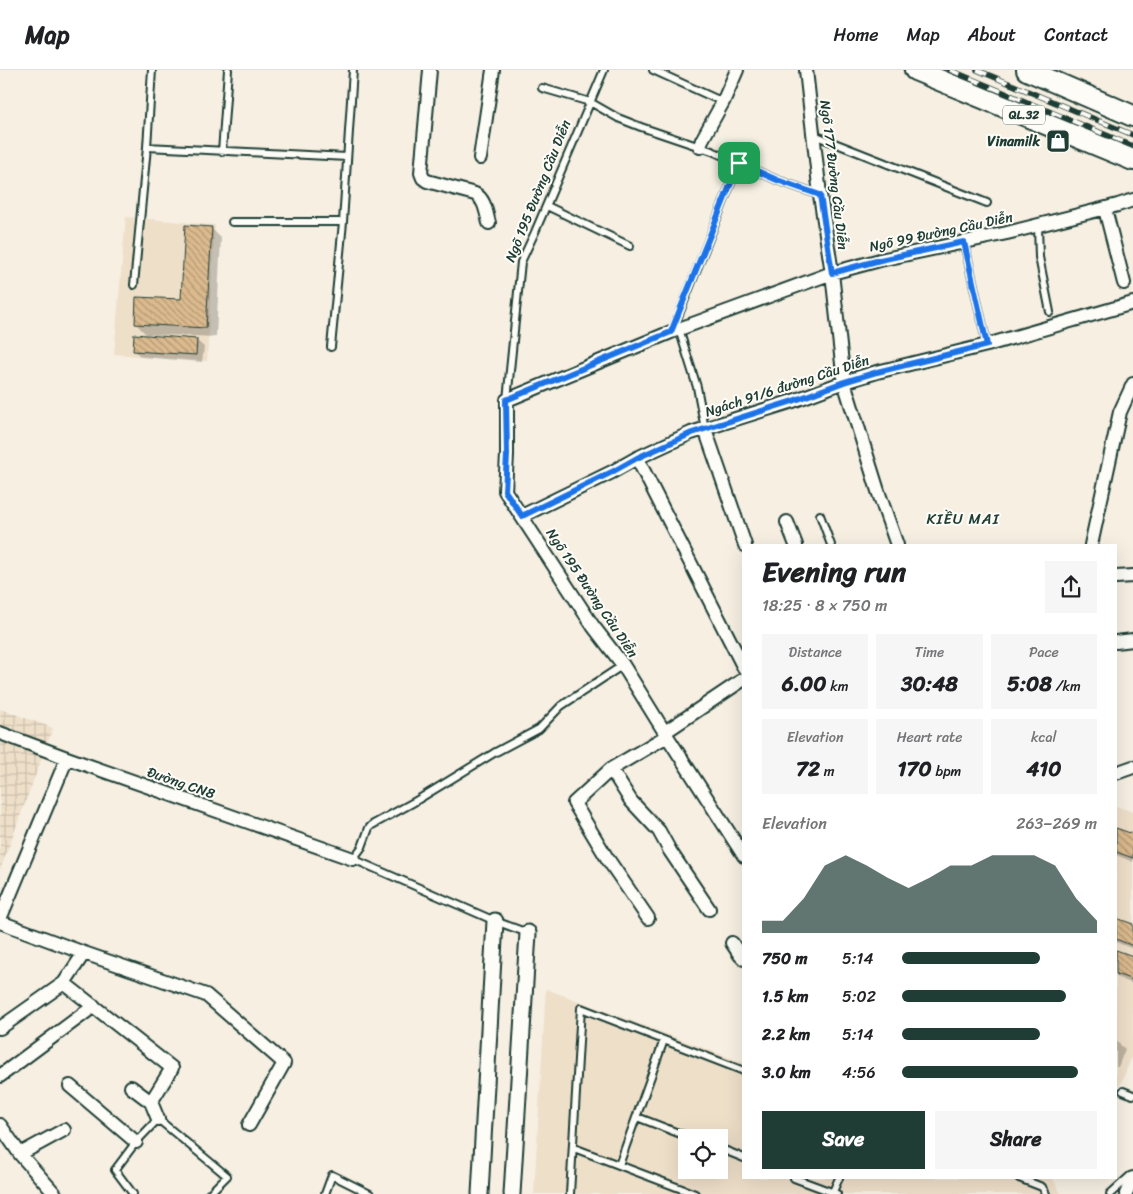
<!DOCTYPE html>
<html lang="en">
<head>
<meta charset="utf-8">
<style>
  :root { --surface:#fff; --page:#f6f6f6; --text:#202124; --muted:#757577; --line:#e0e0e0; --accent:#1f3d34 }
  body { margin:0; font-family:Sriracha,sans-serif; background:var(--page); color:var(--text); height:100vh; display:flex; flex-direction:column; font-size:19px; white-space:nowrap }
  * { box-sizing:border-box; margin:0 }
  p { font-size:16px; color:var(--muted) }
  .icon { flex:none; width:28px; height:28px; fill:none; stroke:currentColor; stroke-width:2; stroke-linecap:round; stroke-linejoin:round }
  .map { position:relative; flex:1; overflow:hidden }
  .details { position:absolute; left:742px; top:474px; width:375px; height:635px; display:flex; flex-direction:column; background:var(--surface); border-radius:0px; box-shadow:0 5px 20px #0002 }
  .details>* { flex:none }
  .tools { position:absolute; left:678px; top:1059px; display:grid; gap:10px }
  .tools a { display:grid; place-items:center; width:50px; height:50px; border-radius:0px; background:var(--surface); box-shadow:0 5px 20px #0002; font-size:25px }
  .pin { position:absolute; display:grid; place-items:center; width:42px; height:42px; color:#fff; margin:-21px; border-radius:10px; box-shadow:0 2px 8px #0006 }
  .round { display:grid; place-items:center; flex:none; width:52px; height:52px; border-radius:0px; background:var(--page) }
  .summary { display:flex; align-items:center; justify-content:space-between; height:85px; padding:0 20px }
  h1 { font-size:28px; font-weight:700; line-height:38px }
  .metrics { display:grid; grid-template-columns:repeat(3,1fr); gap:8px; height:85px; padding:5px 20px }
  .metrics div { display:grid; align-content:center; border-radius:0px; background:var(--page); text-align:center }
  .metrics b { font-size:21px; font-weight:700 }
  .metrics small { font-size:14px; font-weight:400 }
  .metrics p { font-size:14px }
  .chart { height:140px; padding:10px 20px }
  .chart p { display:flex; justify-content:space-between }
  .chart svg { width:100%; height:90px; margin-top:5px; fill:var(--accent); opacity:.7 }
  .primary-button { display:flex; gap:10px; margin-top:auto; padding:10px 20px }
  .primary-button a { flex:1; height:58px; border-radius:0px; background:var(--accent); color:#fff; font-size:20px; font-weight:700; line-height:58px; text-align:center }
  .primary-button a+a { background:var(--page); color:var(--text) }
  ul { padding:0 20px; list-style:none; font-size:16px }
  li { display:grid; grid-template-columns:80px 60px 1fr; align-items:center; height:38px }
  li i { height:12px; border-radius:6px; background:var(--accent) }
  header { display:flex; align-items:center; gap:30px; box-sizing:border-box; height:70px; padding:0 25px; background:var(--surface); border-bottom:1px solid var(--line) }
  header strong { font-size:24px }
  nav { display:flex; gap:28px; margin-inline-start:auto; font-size:18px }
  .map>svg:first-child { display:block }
  .built { fill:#eedfc9; fill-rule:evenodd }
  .industrial { fill:url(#industrial-grid) }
  .shadow { fill:#0003 }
  .building { fill:url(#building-back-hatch); stroke:#1f3d34 }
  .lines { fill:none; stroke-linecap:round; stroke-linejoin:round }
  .service-casing { stroke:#1f3d34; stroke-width:10 }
  .minor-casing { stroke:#1f3d34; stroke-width:16 }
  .tertiary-casing { stroke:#1f3d34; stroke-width:19 }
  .trunk-casing { stroke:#1f3d34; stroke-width:24 }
  .service { stroke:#fdfcf7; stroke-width:6 }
  .minor { stroke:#fdfcf7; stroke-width:12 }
  .tertiary { stroke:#fdfcf7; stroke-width:15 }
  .trunk { stroke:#fdfcf7; stroke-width:20 }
  .rail-casing { stroke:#1f3d34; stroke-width:5.5 }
  .rail { stroke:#fdfcf7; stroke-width:4; stroke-dasharray:11; stroke-linecap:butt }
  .route-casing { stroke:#fff; stroke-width:10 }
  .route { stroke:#1a73e8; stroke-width:6 }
  .labels { text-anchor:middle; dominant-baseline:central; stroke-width:4; stroke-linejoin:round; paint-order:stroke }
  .shield { fill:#fdfcf7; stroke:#62766e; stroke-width:1 }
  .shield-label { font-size:12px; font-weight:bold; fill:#1f3d34 }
  .poi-label { font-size:14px; font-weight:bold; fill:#1f3d34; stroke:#fdfcf7; text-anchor:end }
  .street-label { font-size:14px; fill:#1f3d34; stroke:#fdfcf7 }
  .neighbourhood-label { font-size:15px; letter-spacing:1px; fill:#1f3d34; stroke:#fdfcf7 }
</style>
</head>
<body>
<header>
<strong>Map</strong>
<nav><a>Home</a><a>Map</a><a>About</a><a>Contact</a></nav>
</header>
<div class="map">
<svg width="1133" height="1124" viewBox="0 0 1133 1124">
  <defs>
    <pattern id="industrial-grid" width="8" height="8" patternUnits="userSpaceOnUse" patternTransform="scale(1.25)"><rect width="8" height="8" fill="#eedfc9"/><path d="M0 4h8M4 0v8" fill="none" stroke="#ccc0ad"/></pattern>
    <pattern id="building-back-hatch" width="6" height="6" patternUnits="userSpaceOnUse" patternTransform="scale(1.25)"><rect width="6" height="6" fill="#dcba8e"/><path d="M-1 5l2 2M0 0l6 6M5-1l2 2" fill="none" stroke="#b29875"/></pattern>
  </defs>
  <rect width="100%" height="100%" fill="#f6efe2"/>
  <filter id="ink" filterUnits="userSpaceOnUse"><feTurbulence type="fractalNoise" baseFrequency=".02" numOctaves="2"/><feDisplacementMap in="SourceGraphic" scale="10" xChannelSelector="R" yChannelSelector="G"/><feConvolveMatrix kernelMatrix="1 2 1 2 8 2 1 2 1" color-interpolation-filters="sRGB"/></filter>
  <g filter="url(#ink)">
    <!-- built -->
    <path class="built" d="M 126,147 L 215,155 L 207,291 L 114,284 Z
      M 1116,736 L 1133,742 L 1133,984 L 1120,1015 L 1116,1017 Z
      M 546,919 L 744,993 L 744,1108 L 1050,1108 L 1053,1109 L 1061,1124 L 534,1124 ZM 686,1068 L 719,1068 L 719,1100 L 686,1100 Z"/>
    <!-- industrial -->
    <path class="industrial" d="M 0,639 L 53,658 L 0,800 Z"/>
    <!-- shadow -->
    <path class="shadow" d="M 211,158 L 221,168 L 216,267 L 146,264 L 136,254 L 182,231 Z
      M 196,270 L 204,277 L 202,292 L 141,287 L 134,280 Z
      M 1116,759 L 1133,766 L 1133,792 L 1116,785 Z
      M 1116,849 L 1133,856 L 1133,879 L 1116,872 Z
      M 1116,881 L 1133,888 L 1133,914 L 1116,907 Z
      M 1116,971 L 1125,979 L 1118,997 L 1116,997 Z"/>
    <!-- building -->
    <path class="building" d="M 185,155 L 212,157 L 206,258 L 135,254 L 136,227 L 181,229 Z
      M 134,264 L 197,269 L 196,285 L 133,281 Z
      M 1116,758 L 1133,764 L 1133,788 L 1116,782 Z
      M 1116,848 L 1133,854 L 1133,876 L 1116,869 Z
      M 1116,880 L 1133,886 L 1133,910 L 1116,904 Z"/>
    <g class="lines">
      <!-- service casing -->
      <g class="service-casing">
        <path id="service" d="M 653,0 L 723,32
          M 542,18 L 590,32 L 618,48 L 641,57 L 712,81 L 777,110 L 820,125
          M 814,65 L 987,133
          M 147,77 L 347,87
          M 222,82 L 228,0
          M 547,136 L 630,176
          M 232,152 L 343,152
          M 1038,156 L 1039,187 L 1050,242
          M 964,172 L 987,275
          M 134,215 L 147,77 L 152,0
          M 679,259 L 697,317 L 705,359
          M 672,262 L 739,93
          M 331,277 L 343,152 L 353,0
          M 507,330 L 521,192 L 535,162 L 604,0
          M 820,445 L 831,475
          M 528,863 L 495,851 L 353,789 L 362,777 L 369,758 L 372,755 L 414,732 L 494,683 L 539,659 L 561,636 L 623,595
          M 1123,1021 L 1133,1025
          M 637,1047 L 691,1068
          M 574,1078 L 695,1124
          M 719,1078 L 744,1088
          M 619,1095 L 664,970
          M 794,1108 L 837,1124
          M 1019,1108 L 1042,1117 L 1046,1124
          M 133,1124 L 115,1100 L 136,1072 L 158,1049 L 227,1106 L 209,1124
          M 325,1124 L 332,1105 L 370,1124
          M 570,1124 L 581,938 L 744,1001
          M 832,1124 L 839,1108
          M 1110,1124 L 1130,1106"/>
      </g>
      <!-- minor casing -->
      <g class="minor-casing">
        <path id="minor" d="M 430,0 L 421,103 L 423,108 L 427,111 L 475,124 C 485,129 486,142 489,153
          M 806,0 L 820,125 L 832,203 L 844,312 L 878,421 L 897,475
          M 700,77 L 702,70 L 723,32 L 737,0
          M 480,88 L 493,0
          M 1105,139 L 1124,213
          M 705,359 L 745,475
          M 637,388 L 744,598
          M 522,446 L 612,402 L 637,388 L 691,363 L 793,331 L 844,312 L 877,302 L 987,275 L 1133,233
          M 787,452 L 796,475
          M 1091,475 L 1120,342 L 1133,314
          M 1116,507 L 1133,506
          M 1116,572 L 1133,570
          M 665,662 L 744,609
          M 0,663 L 67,688 L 353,789
          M 611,699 L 631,731 L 659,761 L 670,781 L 709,839
          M 1116,703 L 1133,697
          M 744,786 L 667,666 L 623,595 L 593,556 L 505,421 L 507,385 L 507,330 L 671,262 L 832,203 L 880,190 L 1007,163 L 1118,135 L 1133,130
          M 648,848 L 607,788 L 574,733 L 611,699 L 667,666
          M 0,849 L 67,688
          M 0,852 L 84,883 L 206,925 L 284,993 L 249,1055
          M 732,873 L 740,885 L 744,889
          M 64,913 L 172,998 L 151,1032
          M 0,958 L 64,913 L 84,883
          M 0,1006 L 94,936
          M 70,1016 L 136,1072
          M 131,1017 L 151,1032 L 158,1049
          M 0,1055 L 20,1084 L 55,1124
          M 20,1084 L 64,1060
          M 1126,1124 L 1133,1108"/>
      </g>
      <!-- tertiary casing -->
      <g class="tertiary-casing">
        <path id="tertiary" d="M 480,1124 L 495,851
          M 512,1124 L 528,863"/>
      </g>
      <!-- trunk casing -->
      <g class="trunk-casing">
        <path id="trunk" d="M 915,0 L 1133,90
          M 1027,0 L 1133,46"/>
      </g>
      <!-- service -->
      <use href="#service" class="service"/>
      <!-- minor -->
      <use href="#minor" class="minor"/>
      <!-- tertiary -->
      <use href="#tertiary" class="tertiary"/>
      <!-- trunk -->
      <use href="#trunk" class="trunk"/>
      <!-- rail casing -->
      <g class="rail-casing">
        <path id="rail" d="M 950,0 L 1133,76
          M 977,0 L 1133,65"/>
      </g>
      <!-- rail -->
      <use href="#rail" class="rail"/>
    </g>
  </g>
  <g class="lines" filter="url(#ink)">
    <!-- route casing -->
    <g class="route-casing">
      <path id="route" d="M 739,93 L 777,110 L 820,125 L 832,203 L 880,190 L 964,172 L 987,275 L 877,302 L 844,312 L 793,331 L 692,363 L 637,388 L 612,402 L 522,446 L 505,421 L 507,385 L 506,330 L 671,262 Z"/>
    </g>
    <!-- route -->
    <use href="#route" class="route"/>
  </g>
  <!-- icons -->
  <defs>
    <g id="shop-square" transform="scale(1.25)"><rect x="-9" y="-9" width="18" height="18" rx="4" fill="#1f3d34" stroke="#fdfcf7"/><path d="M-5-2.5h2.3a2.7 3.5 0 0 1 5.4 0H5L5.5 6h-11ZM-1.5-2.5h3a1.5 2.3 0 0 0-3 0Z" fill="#fff"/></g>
  </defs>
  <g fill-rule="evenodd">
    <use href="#shop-square" x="1058" y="71"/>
  </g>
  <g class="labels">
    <!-- shield labels -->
    <rect class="shield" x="1003" y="35.5" width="42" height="19" rx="4"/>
    <g class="shield-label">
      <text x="1024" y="45">QL.32</text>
    </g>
    <!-- poi labels -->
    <g class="poi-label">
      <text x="1040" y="71">Vinamilk</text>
    </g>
    <!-- street labels -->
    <g class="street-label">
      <text transform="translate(834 105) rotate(83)">Ngõ 177 Đường Cầu Diễn</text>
      <text transform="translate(538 121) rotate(-68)">Ngõ 195 Đường Cầu Diễn</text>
      <text transform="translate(941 162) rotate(-12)">Ngõ 99 Đường Cầu Diễn</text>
      <text transform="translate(787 316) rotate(-18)">Ngách 91/6 đường Cầu Diễn</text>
      <text transform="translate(592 523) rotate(56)">Ngõ 195 Đường Cầu Diễn</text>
      <text transform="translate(181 713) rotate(19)">Đường CN8</text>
    </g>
    <!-- neighbourhood labels -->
    <g class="neighbourhood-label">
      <text x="963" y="449">KIỀU MAI</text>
    </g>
  </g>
</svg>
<div class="tools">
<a><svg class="icon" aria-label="locate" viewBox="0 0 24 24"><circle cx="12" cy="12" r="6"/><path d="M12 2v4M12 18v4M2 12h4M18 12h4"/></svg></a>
</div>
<div class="pin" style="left:739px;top:93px;background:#1e9e55"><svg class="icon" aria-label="arrive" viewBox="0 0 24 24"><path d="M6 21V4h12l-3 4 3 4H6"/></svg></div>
<section class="details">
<div class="summary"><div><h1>Evening run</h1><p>18:25 · 8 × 750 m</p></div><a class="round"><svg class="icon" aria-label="share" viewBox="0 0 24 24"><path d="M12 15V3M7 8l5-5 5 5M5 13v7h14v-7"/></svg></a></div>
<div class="metrics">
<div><p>Distance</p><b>6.00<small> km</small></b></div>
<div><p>Time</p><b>30:48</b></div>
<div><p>Pace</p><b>5:08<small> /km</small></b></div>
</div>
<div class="metrics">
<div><p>Elevation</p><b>72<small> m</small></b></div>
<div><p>Heart rate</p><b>170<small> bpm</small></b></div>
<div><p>kcal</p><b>410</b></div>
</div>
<div class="chart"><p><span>Elevation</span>263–269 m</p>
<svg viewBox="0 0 160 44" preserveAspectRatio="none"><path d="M0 44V38L10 38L20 27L30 11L40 6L50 11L60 17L70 22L80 17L90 11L100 11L110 6L120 6L130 6L140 11L150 27L160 38V44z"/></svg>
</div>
<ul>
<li><b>750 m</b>5:14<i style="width:71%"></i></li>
<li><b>1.5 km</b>5:02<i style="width:84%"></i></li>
<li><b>2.2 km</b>5:14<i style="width:71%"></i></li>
<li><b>3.0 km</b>4:56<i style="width:90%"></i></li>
</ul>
<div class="primary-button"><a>Save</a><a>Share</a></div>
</section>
</div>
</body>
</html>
